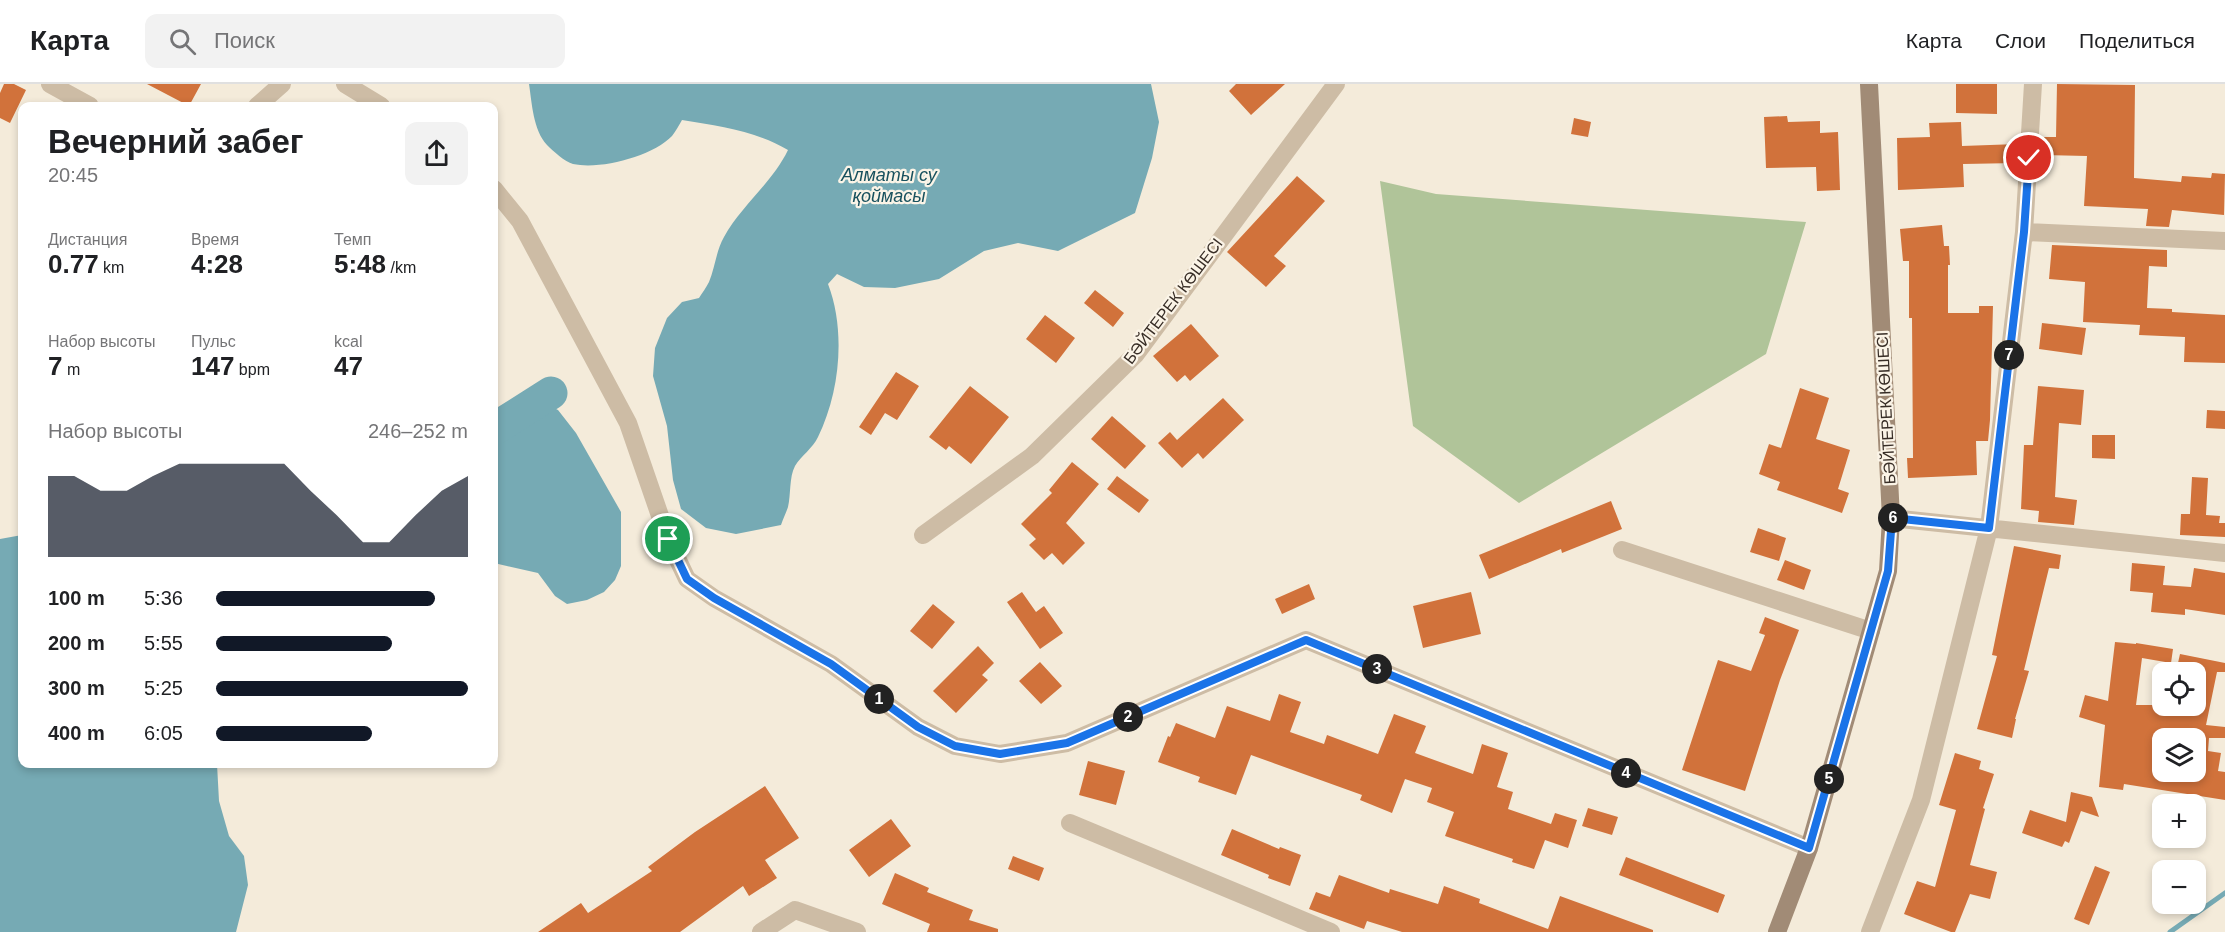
<!DOCTYPE html>
<html lang="ru">
<head>
<meta charset="utf-8">
<style>
  :root { --surface:#fff; --page:#f2f2f2; --text:#202124; --muted:#757577; --line:#e0e0e0; --accent:#111827 }
  body { margin:0; font-family:Helvetica,sans-serif; background:var(--page); color:var(--text); height:100vh; display:flex; flex-direction:column; font-size:22px; white-space:nowrap }
  * { box-sizing:border-box; margin:0 }
  p { font-size:20px; color:var(--muted) }
  .icon { flex:none; width:33px; height:33px; fill:none; stroke:currentColor; stroke-width:2; stroke-linecap:round; stroke-linejoin:round }
  .map { position:relative; flex:1; overflow:hidden }
  .drawer { position:absolute; left:18px; top:18px; width:480px; height:666px; display:flex; flex-direction:column; background:var(--surface); border-radius:12px; box-shadow:0 3px 9px #0003 }
  .drawer>* { flex:none }
  .buttons { position:absolute; left:2152px; top:578px; display:grid; gap:12px }
  .buttons a { display:grid; place-items:center; width:54px; height:54px; border-radius:12px; background:var(--surface); box-shadow:0 3px 9px #0003; font-size:30px }
  .pin { position:absolute; display:grid; place-items:center; width:51px; height:51px; color:#fff; margin:-26px; border:3px solid #fff; border-radius:50%; box-shadow:0 2px 6px #0007 }
  .km { position:absolute; width:30px; height:30px; margin:-15px; border-radius:50%; background:#222; color:#fff; font-size:16px; line-height:30px; text-align:center }
  .round { display:grid; place-items:center; flex:none; width:63px; height:63px; border-radius:12px; background:var(--page) }
  .summary { display:flex; align-items:center; justify-content:space-between; height:102px; padding:0 30px }
  h1 { font-size:33px; font-weight:600; line-height:45px }
  .stats { display:grid; grid-template-columns:repeat(3,1fr); gap:9px; height:102px; padding:6px 30px }
  .stats div { display:grid; align-content:center }
  .stats b { font-size:26px; font-weight:600 }
  .stats small { font-size:16px; font-weight:400 }
  .stats p { font-size:16px }
  .chart { height:168px; padding:12px 30px }
  .chart p { display:flex; justify-content:space-between }
  .chart svg { width:100%; height:108px; margin-top:6px; fill:var(--accent); opacity:.7 }
  ul { padding:0 30px; list-style:none; font-size:20px }
  li { display:grid; grid-template-columns:96px 72px 1fr; align-items:center; height:45px }
  li i { height:15px; border-radius:8px; background:var(--accent) }
  header { display:flex; align-items:center; gap:36px; box-sizing:border-box; height:84px; padding:0 30px; background:var(--surface); border-bottom:2px solid var(--line) }
  header strong { font-size:28px }
  nav { display:flex; gap:33px; margin-inline-start:auto; font-size:21px }
  .search { width:420px; height:54px; background:var(--page); display:flex; align-items:center; gap:15px; box-sizing:border-box; padding:0 21px; border-radius:12px; color:var(--muted); font-size:22px }
  .map>svg:first-child { display:block }
  .green { fill:#b0c499 }
  .water { fill:#76aab4 }
  .lines { fill:none; stroke-linecap:round; stroke-linejoin:round }
  .stream { stroke:#76aab4; stroke-width:5 }
  .river { stroke:#76aab4; stroke-width:33 }
  .building { fill:#d1723b; fill-rule:evenodd }
  .street { stroke:#cdbca5; stroke-width:18 }
  .secondary { stroke:#a18b76; stroke-width:18 }
  .route-casing { stroke:#fff; stroke-width:12 }
  .route { stroke:#1a73e8; stroke-width:8 }
  .labels { text-anchor:middle; dominant-baseline:central; stroke-width:4.5; stroke-linejoin:round; paint-order:stroke }
  .street-label { font-size:16px; fill:#382e27; stroke:#fbf4e7 }
  .water-label { font-size:18px; font-style:italic; fill:#18515e; stroke:#fbf4e7 }
</style>
</head>
<body>
<header>
<strong>Карта</strong>
<div class="search"><svg class="icon" aria-label="search" viewBox="0 0 24 24"><circle cx="10" cy="10" r="6"/><path d="M15 15l6 6"/></svg>Поиск</div>
<nav><a>Карта</a><a>Слои</a><a>Поделиться</a></nav>
</header>
<div class="map">
<svg width="2225" height="848" viewBox="0 0 2225 848">
  <rect width="100%" height="100%" fill="#f4ebda"/>
  <!-- green -->
  <path class="green" d="M 1380,97 L 1436,110 L 1806,138 L 1766,270 L 1519,419 L 1413,342 Z"/>
  <!-- water -->
  <path class="water" d="M 529,0 L 1151,0 L 1159,38 L 1152,74 L 1135,129 L 1058,167 L 1018,159 L 984,167 L 939,195 L 895,204 L 864,203 L 837,190 L 828,200 C 846,247 840,308 818,353 C 813,364 801,372 795,382 C 789,393 791,411 788,423 C 786,429 783,435 781,441 L 736,450 L 706,444 L 681,425 L 673,396 L 667,342 L 653,292 L 655,264 L 667,234 L 682,218 L 699,214 C 702,209 706,204 709,198 C 715,184 716,167 724,153 C 741,122 772,99 788,66 C 755,47 720,42 682,36 C 679,41 676,47 672,52 C 653,72 601,86 573,80 C 565,78 553,67 547,61 C 533,46 532,19 529,0 Z
    M 538,316 L 558,326 L 576,349 L 621,428 L 621,482 L 615,496 L 604,508 L 587,516 L 567,520 L 555,512 L 538,489 L 494,479 L 494,335 Z
    M 22,451 L 22,680 L 217,680 L 219,717 L 229,752 L 244,772 L 248,801 L 236,848 L 0,848 L 0,455 Z"/>
  <g class="lines">
    <!-- stream -->
    <path class="stream" d="M 2170,848 L 2225,809"/>
    <!-- river -->
    <path class="river" d="M 494,345 L 551,309"/>
  </g>
  <!-- building -->
  <path class="building" d="M 4,0 L 14,0 L 26,6 L 10,39 L 0,34 L 0,9 Z
    M 147,0 L 201,0 L 189,22 Z
    M 1236,0 L 1285,0 L 1251,31 L 1229,7 Z
    M 1956,0 L 1997,0 L 1997,30 L 1956,29 Z
    M 2057,0 L 2135,1 L 2134,94 L 2181,98 L 2182,92 L 2211,94 L 2212,89 L 2225,90 L 2224,131 L 2172,126 L 2169,143 L 2146,142 L 2148,125 L 2084,122 L 2087,72 L 2043,71 L 2043,53 L 2056,53 Z
    M 1787,32 L 1788,38 L 1820,37 L 1820,49 L 1838,48 L 1840,106 L 1817,107 L 1816,83 L 1766,84 L 1764,33 Z
    M 1574,34 L 1591,38 L 1588,53 L 1571,50 Z
    M 1961,38 L 1962,62 L 2018,60 L 2017,79 L 1963,80 L 1964,103 L 1898,106 L 1897,54 L 1930,53 L 1929,39 Z
    M 1297,92 L 1325,117 L 1274,172 L 1286,182 L 1266,203 L 1227,168 Z
    M 1942,141 L 1944,162 L 1949,162 L 1950,181 L 1948,181 L 1948,229 L 1979,229 L 1979,222 L 1993,222 L 1990,336 L 1988,357 L 1976,357 L 1977,391 L 1908,394 L 1907,374 L 1913,374 L 1912,234 L 1909,234 L 1909,177 L 1903,177 L 1900,145 Z
    M 2052,161 L 2167,166 L 2167,183 L 2149,182 L 2147,224 L 2172,225 L 2172,228 L 2225,231 L 2225,279 L 2184,278 L 2185,253 L 2139,251 L 2140,241 L 2083,238 L 2085,198 L 2049,195 Z
    M 1095,206 L 1124,229 L 1113,243 L 1084,219 Z
    M 1045,231 L 1075,254 L 1056,279 L 1026,255 Z
    M 2042,239 L 2086,244 L 2082,271 L 2039,265 Z
    M 1191,240 L 1219,272 L 1190,297 L 1185,291 L 1177,298 L 1153,272 Z
    M 896,288 L 919,302 L 897,336 L 885,329 L 871,351 L 859,343 Z
    M 970,302 L 1009,333 L 971,380 L 949,362 L 946,366 L 929,353 Z
    M 2038,302 L 2084,306 L 2081,341 L 2059,339 L 2055,413 L 2077,416 L 2074,441 L 2038,438 L 2039,427 L 2021,425 L 2024,361 L 2033,361 Z
    M 1800,304 L 1829,314 L 1816,355 L 1850,366 L 1838,405 L 1849,409 L 1842,429 L 1777,406 L 1780,398 L 1759,390 L 1769,360 L 1781,364 Z
    M 1223,314 L 1244,336 L 1203,375 L 1198,369 L 1182,384 L 1158,359 L 1170,348 L 1177,356 Z
    M 2207,326 L 2225,327 L 2225,345 L 2206,344 Z
    M 1112,332 L 1146,362 L 1125,385 L 1091,355 Z
    M 2092,351 L 2115,351 L 2115,375 L 2092,374 Z
    M 1072,378 L 1099,400 L 1066,439 L 1085,459 L 1063,481 L 1052,469 L 1044,476 L 1029,461 L 1036,455 L 1021,440 L 1052,409 L 1049,406 Z
    M 1117,392 L 1149,416 L 1139,429 L 1107,405 Z
    M 2192,393 L 2208,394 L 2206,431 L 2220,432 L 2219,439 L 2225,439 L 2225,453 L 2180,451 L 2181,430 L 2190,430 Z
    M 1611,417 L 1622,445 L 1562,469 L 1561,465 L 1489,495 L 1479,471 Z
    M 1758,444 L 1786,454 L 1779,477 L 1750,468 Z
    M 2014,462 L 2061,471 L 2059,485 L 2049,484 L 2024,586 L 2029,587 L 2015,635 L 2016,635 L 2012,654 L 1977,645 L 1997,572 L 1992,571 Z
    M 1785,476 L 1811,486 L 1804,506 L 1777,496 Z
    M 2132,479 L 2165,482 L 2163,501 L 2191,503 L 2194,484 L 2225,489 L 2225,531 L 2185,525 L 2185,531 L 2151,528 L 2153,509 L 2130,507 Z
    M 1309,500 L 1315,515 L 1282,530 L 1275,515 Z
    M 1022,508 L 1036,528 L 1044,522 L 1063,549 L 1040,565 L 1007,518 Z
    M 1471,508 L 1481,550 L 1423,564 L 1413,522 Z
    M 933,520 L 955,538 L 932,565 L 910,547 Z
    M 1765,533 L 1799,546 L 1780,596 L 1745,707 L 1682,686 L 1718,576 L 1751,587 L 1765,551 L 1759,549 Z
    M 2115,558 L 2136,560 L 2136,559 L 2173,565 L 2171,579 L 2142,574 L 2136,621 L 2196,621 L 2196,588 L 2176,588 L 2180,570 L 2225,579 L 2225,588 L 2217,588 L 2206,641 L 2225,643 L 2225,654 L 2209,654 L 2208,667 L 2221,669 L 2218,687 L 2225,688 L 2225,716 L 2124,700 L 2123,706 L 2099,703 L 2105,641 L 2079,633 L 2085,611 L 2108,617 ZM 2160,654 L 2196,654 L 2196,687 L 2156,687 Z
    M 978,562 L 994,579 L 982,591 L 988,596 L 956,629 L 933,607 Z
    M 1040,578 L 1062,602 L 1041,620 L 1019,597 Z
    M 1279,610 L 1301,618 L 1290,648 L 1324,660 L 1327,651 L 1378,670 L 1394,630 L 1426,642 L 1415,669 L 1473,690 L 1482,660 L 1508,669 L 1497,703 L 1513,708 L 1508,725 L 1551,740 L 1555,729 L 1577,736 L 1568,764 L 1545,756 L 1534,785 L 1512,778 L 1513,775 L 1445,752 L 1454,728 L 1427,718 L 1432,704 L 1405,695 L 1392,729 L 1360,716 L 1362,711 L 1251,671 L 1236,711 L 1198,698 L 1200,693 L 1158,678 L 1168,652 L 1170,653 L 1176,639 L 1215,654 L 1227,622 L 1270,637 Z
    M 1955,669 L 1981,677 L 1979,685 L 1994,690 L 1983,724 L 1985,725 L 1970,781 L 1997,788 L 1990,815 L 1970,810 L 1955,848 L 1951,848 L 1904,830 L 1917,797 L 1935,803 L 1956,726 L 1939,721 Z
    M 1088,677 L 1125,687 L 1116,721 L 1079,711 Z
    M 765,702 L 799,754 L 765,776 L 777,794 L 749,812 L 743,802 L 680,848 L 538,848 L 581,819 L 588,829 L 652,787 L 648,783 L 695,748 Z
    M 2071,708 L 2092,713 L 2099,733 L 2081,727 L 2069,759 L 2065,757 L 2062,763 L 2022,749 L 2030,726 L 2066,738 Z
    M 1588,724 L 1618,733 L 1612,751 L 1582,742 Z
    M 891,735 L 911,762 L 869,793 L 849,766 Z
    M 1232,745 L 1279,765 L 1280,763 L 1301,771 L 1290,802 L 1268,794 L 1269,791 L 1221,771 Z
    M 1013,772 L 1044,784 L 1039,797 L 1008,785 Z
    M 1626,773 L 1725,811 L 1718,829 L 1619,791 Z
    M 2095,782 L 2110,788 L 2089,841 L 2074,835 Z
    M 895,789 L 929,804 L 927,808 L 973,826 L 969,836 L 998,845 L 998,848 L 927,848 L 930,840 L 882,820 Z
    M 1339,791 L 1389,809 L 1390,805 L 1438,820 L 1444,802 L 1480,815 L 1479,819 L 1548,845 L 1560,812 L 1653,846 L 1653,848 L 1402,848 L 1367,837 L 1364,845 L 1309,825 L 1316,808 L 1330,813 Z"/>
  <g class="lines">
    <!-- street -->
    <path class="street" d="M 50,0 L 90,22
      M 345,0 L 381,22
      M 257,22 L 282,0
      M 494,105 L 520,137 L 628,339 L 668,455 L 687,495 L 714,514 L 831,580 L 918,643 L 955,662 L 1000,670 L 1067,659 L 1306,556 L 1809,764
      M 2024,148 L 2225,157
      M 1891,434 L 2225,469
      M 923,451 L 1032,372 L 1136,270 L 1336,0
      M 1622,466 L 1871,547
      M 1070,739 L 1331,848
      M 761,848 L 795,826 L 857,848
      M 1870,848 L 1921,716 L 1989,444 L 2024,148 L 2033,0"/>
    <!-- secondary -->
    <path class="secondary" d="M 1777,848 L 1809,764 L 1888,487 L 1891,434 L 1869,0"/>
  </g>
  <g class="lines">
    <!-- route casing -->
    <g class="route-casing">
      <path id="route" d="M 668,455 L 687,495 L 714,514 L 831,580 L 918,643 L 955,662 L 1000,670 L 1067,659 L 1306,556 L 1809,764 L 1888,487 L 1892,434 L 1989,444 L 2024,148 L 2029,74"/>
    </g>
    <!-- route -->
    <use href="#route" class="route"/>
  </g>
  <g class="labels">
    <!-- street labels -->
    <g class="street-label">
      <text transform="translate(1173 217) rotate(-53)">БӘЙТЕРЕК КӨШЕСІ</text>
      <text transform="translate(1886 324) rotate(-93)">БӘЙТЕРЕК КӨШЕСІ</text>
    </g>
    <!-- water labels -->
    <g class="water-label">
      <text x="889" y="91">Алматы су<tspan x="889" dy="21">қоймасы</tspan></text>
    </g>
  </g>
</svg>
<div class="buttons">
<a><svg class="icon" aria-label="locate" viewBox="0 0 24 24"><circle cx="12" cy="12" r="6"/><path d="M12 2v4M12 18v4M2 12h4M18 12h4"/></svg></a>
<a><svg class="icon" aria-label="layers" viewBox="0 0 24 24"><path d="M12 4l9 5-9 5-9-5zM3 14l9 5 9-5"/></svg></a>
<a>+</a>
<a>−</a>
</div>
<div class="pin" style="left:668px;top:455px;background:#1e9e55"><svg class="icon" aria-label="arrive" viewBox="0 0 24 24"><path d="M6 21V4h12l-3 4 3 4H6"/></svg></div>
<div class="pin" style="left:2029px;top:74px;background:#d93025"><svg class="icon" aria-label="check" viewBox="0 0 24 24"><path d="M5 12l5 5 9-10"/></svg></div>
<b class="km" style="left:879px;top:615px">1</b>
<b class="km" style="left:1128px;top:633px">2</b>
<b class="km" style="left:1377px;top:585px">3</b>
<b class="km" style="left:1626px;top:689px">4</b>
<b class="km" style="left:1829px;top:695px">5</b>
<b class="km" style="left:1893px;top:434px">6</b>
<b class="km" style="left:2009px;top:271px">7</b>
<section class="drawer">
<div class="summary"><div><h1>Вечерний забег</h1><p>20:45</p></div><a class="round"><svg class="icon" aria-label="share" viewBox="0 0 24 24"><path d="M12 15V3M7 8l5-5 5 5M5 13v7h14v-7"/></svg></a></div>
<div class="stats">
<div><p>Дистанция</p><b>0.77<small> km</small></b></div>
<div><p>Время</p><b>4:28</b></div>
<div><p>Темп</p><b>5:48<small> /km</small></b></div>
</div>
<div class="stats">
<div><p>Набор высоты</p><b>7<small> m</small></b></div>
<div><p>Пульс</p><b>147<small> bpm</small></b></div>
<div><p>kcal</p><b>47</b></div>
</div>
<div class="chart"><p><span>Набор высоты</span>246–252 m</p>
<svg viewBox="0 0 160 44" preserveAspectRatio="none"><path d="M0 44V11L10 11L20 17L30 17L40 11L50 6L60 6L70 6L80 6L90 6L100 17L110 27L120 38L130 38L140 27L150 17L160 11V44z"/></svg>
</div>
<ul>
<li><b>100 m</b>5:36<i style="width:87%"></i></li>
<li><b>200 m</b>5:55<i style="width:70%"></i></li>
<li><b>300 m</b>5:25<i style="width:100%"></i></li>
<li><b>400 m</b>6:05<i style="width:62%"></i></li>
</ul>
</section>
</div>
</body>
</html>
